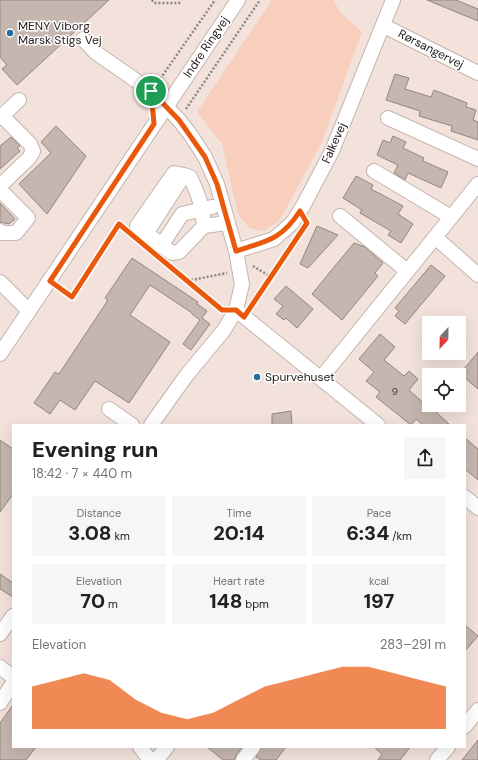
<!DOCTYPE html>
<html lang="en">
<head>
<meta charset="utf-8">
<style>
  :root { --surface:#fff; --page:#f6f6f6; --text:#202124; --muted:#757577; --accent:#ea580c }
  body { margin:0; font-family:"DM Sans",sans-serif; background:var(--page); color:var(--text); height:100vh; display:flex; flex-direction:column; font-size:15px; white-space:nowrap }
  * { box-sizing:border-box; margin:0 }
  p { font-size:13px; color:var(--muted) }
  .icon { flex:none; width:22px; height:22px; fill:none; stroke:currentColor; stroke-width:2; stroke-linecap:round; stroke-linejoin:round }
  .map { position:relative; flex:1; overflow:hidden }
  .sheet { position:absolute; left:12px; top:424px; width:454px; height:324px; display:flex; flex-direction:column; background:var(--surface); border-radius:0px; box-shadow:0 4px 16px #0002 }
  .sheet>* { flex:none }
  .needle { width:26px; rotate:202deg }
  .tools { position:absolute; left:422px; top:316px; display:grid; gap:8px }
  .tools a { display:grid; place-items:center; width:44px; height:44px; border-radius:0px; background:var(--surface); box-shadow:0 4px 16px #0002; font-size:20px }
  .pin { position:absolute; display:grid; place-items:center; width:34px; height:34px; color:#fff; margin:-17px; border:2px solid #fff; border-radius:50%; box-shadow:0 1px 4px #0007 }
  .round { display:grid; place-items:center; flex:none; width:42px; height:42px; border-radius:0px; background:var(--page) }
  .headline { display:flex; align-items:center; justify-content:space-between; height:68px; padding:0 20px }
  h1 { font-size:22px; font-weight:800; line-height:30px }
  .figures { display:grid; grid-template-columns:repeat(3,1fr); gap:6px; height:68px; padding:4px 20px }
  .figures div { display:grid; align-content:center; border-radius:0px; background:var(--page); text-align:center }
  .figures b { font-size:20px; font-weight:800 }
  .figures small { font-size:11px; font-weight:400 }
  .figures p { font-size:11px }
  .chart { height:112px; padding:8px 20px }
  .chart p { display:flex; justify-content:space-between }
  .chart svg { width:100%; height:72px; margin-top:4px; fill:var(--accent); opacity:.7 }
  .map>svg:first-child { display:block }
  .green { fill:#f8cebc }
  .building { fill:#c6b6b0; stroke:#94857f }
  .lines { fill:none; stroke-linecap:round; stroke-linejoin:round }
  .minor-casing { stroke:#c4b5ae; stroke-width:16 }
  .path { stroke:#8f847f; stroke-width:2.5; stroke-dasharray:2 2; stroke-linecap:butt }
  .minor { stroke:#fff; stroke-width:14 }
  .route-casing { stroke:#fff; stroke-width:8 }
  .route { stroke:#ea580c; stroke-width:5 }
  .poi-dot { fill:#246da1; stroke:#fff; stroke-width:1.5 }
  .labels { text-anchor:middle; dominant-baseline:central; stroke-width:3; stroke-linejoin:round; paint-order:stroke }
  .number-label { font-size:10px; fill:#49413d }
  .poi-label { font-size:12px; fill:#1f1a17; stroke:#fff; text-anchor:start }
  .street-label { font-size:12px; fill:#1f1a17; stroke:#fff }
</style>
</head>
<body>
<div class="map">
<svg width="478" height="760" viewBox="0 0 478 760">
  <rect width="100%" height="100%" fill="#f3e2dc"/>
  <!-- green -->
  <path class="green" d="M 272,0 L 333,0 L 341,13 L 362,32 L 322,142 L 280,220 L 264,231 L 249,228 L 238,214 L 222,144 L 197,112 Z"/>
  <!-- building -->
  <path class="building" d="M 0,0 L 109,0 L 17,85 L 2,69 L 7,65 L 0,57 Z
    M 427,0 L 456,0 L 478,9 L 478,21 Z
    M 395,74 L 409,78 L 405,89 L 431,97 L 434,90 L 467,103 L 466,107 L 476,110 L 473,120 L 478,122 L 478,140 L 451,131 L 452,126 L 419,116 L 420,111 L 386,100 Z
    M 56,126 L 86,156 L 47,214 L 19,184 L 51,153 L 41,142 Z
    M 393,136 L 406,142 L 403,148 L 424,158 L 423,161 L 448,172 L 441,188 L 408,173 L 405,180 L 394,173 L 398,165 L 377,155 L 383,140 L 390,143 Z
    M 11,137 L 20,146 L 17,148 L 20,151 L 0,169 L 0,146 Z
    M 356,176 L 373,185 L 371,189 L 403,206 L 398,214 L 413,224 L 401,243 L 388,235 L 391,231 L 360,213 L 362,210 L 343,198 Z
    M 0,203 L 15,219 L 9,224 L 0,222 Z
    M 317,226 L 338,235 L 308,268 L 300,264 Z
    M 354,243 L 365,247 L 383,263 L 375,273 L 378,276 L 342,320 L 312,294 Z
    M 132,258 L 198,302 L 197,304 L 207,311 L 202,318 L 210,324 L 191,350 L 183,344 L 200,320 L 192,314 L 192,313 L 150,285 L 130,315 L 170,342 L 129,403 L 95,381 L 75,410 L 60,400 L 50,414 L 34,403 L 55,372 L 59,374 L 108,300 L 105,298 Z
    M 431,265 L 445,276 L 405,324 L 395,316 L 399,311 L 395,308 Z
    M 286,286 L 313,309 L 297,328 L 286,318 L 284,320 L 276,314 L 283,306 L 274,299 Z
    M 380,334 L 395,347 L 384,360 L 404,376 L 409,371 L 418,379 L 409,390 L 427,406 L 442,405 L 436,412 L 450,425 L 423,425 L 416,419 L 411,425 L 376,397 L 380,392 L 366,381 L 374,372 L 359,359 Z
    M 478,352 L 478,389 L 464,377 L 468,372 L 464,369 Z
    M 291,411 L 292,425 L 272,425 L 272,414 Z
    M 465,438 L 478,449 L 478,480 L 465,469 Z
    M 0,440 L 13,449 L 13,494 L 0,512 Z
    M 0,574 L 13,583 L 13,597 L 0,589 Z
    M 465,625 L 478,636 L 465,651 Z
    M 13,705 L 13,747 L 36,747 L 26,760 L 0,760 L 0,723 Z
    M 478,740 L 478,760 L 462,760 Z
    M 207,747 L 242,747 L 236,755 L 235,760 L 223,760 Z
    M 261,747 L 286,747 L 276,760 L 261,760 L 256,757 Z
    M 374,747 L 410,747 L 400,760 L 378,760 L 382,754 Z"/>
  <g class="lines">
    <!-- minor casing -->
    <g class="minor-casing">
      <path id="minor" d="M 384,26 L 478,73
        M 83,39 L 95,52 L 151,91 L 179,120 L 190,134 L 205,157 L 217,184 L 236,251 L 242,284 L 236,310 L 224,330 L 186,376 L 151,425
        M 0,118 L 19,100
        M 388,118 L 478,159
        M 374,171 L 451,217
        M 0,186 L 29,158 L 33,151 L 30,144 L 2,116
        M 0,190 L 28,218 L 16,233 L 2,233 L 0,231
        M 340,216 L 407,271
        M 204,226 C 203,208 199,194 190,177 L 184,175 L 149,229 L 145,232 L 172,253 L 179,252 L 204,226 L 227,223
        M 145,232 L 137,226 L 174,173 L 184,175
        M 435,237 L 478,275
        M 161,246 L 182,214 L 212,207
        M 236,251 L 274,239 L 292,223 L 303,206 L 332,151 L 393,0
        M 0,282 L 29,311
        M 236,310 L 378,425
        M 0,354 L 238,0
        M 321,378 L 478,184
        M 109,409 L 132,425
        M 465,497 L 478,508
        M 0,634 L 13,616
        M 0,667 L 13,677
        M 0,703 L 13,683
        M 465,726 L 478,710
        M 140,747 L 150,760
        M 156,760 L 167,747
        M 243,760 L 253,747
        M 437,760 L 448,747"/>
    </g>
    <!-- path -->
    <path class="path" d="M 152,0 L 154,3 L 179,3 L 181,0
      M 158,82 L 215,0
      M 186,109 L 260,0
      M 253,266 L 271,277
      M 170,267 L 221,310
      M 187,281 L 227,273
      M 59,288 L 73,297 L 119,225 L 124,229
      M 251,306 L 299,236"/>
    <!-- minor -->
    <use href="#minor" class="minor"/>
  </g>
  <g class="lines">
    <!-- route casing -->
    <g class="route-casing">
      <path id="route" d="M 151,91 L 179,120 L 205,157 L 217,184 L 236,251 C 267,241 281,240 300,211 L 307,223 L 244,317 L 236,310 L 222,310 L 119,224 L 72,297 L 50,281 L 154,124 Z"/>
    </g>
    <!-- route -->
    <use href="#route" class="route"/>
  </g>
  <!-- markers -->
  <g class="poi-dot">
    <circle cx="10" cy="33" r="4"/>
    <circle cx="257" cy="377" r="4"/>
  </g>
  <g class="labels">
    <!-- number labels -->
    <g class="number-label">
      <text x="395" y="391">9</text>
    </g>
    <!-- poi labels -->
    <g class="poi-label">
      <text x="18" y="26">MENY Viborg<tspan x="18" dy="14">Marsk Stigs Vej</tspan></text>
      <text x="265" y="377">Spurvehuset</text>
    </g>
    <!-- street labels -->
    <g class="street-label">
      <text transform="translate(206 47) rotate(-56)">Indre Ringvej</text>
      <text transform="translate(431 49) rotate(27)">Rørsangervej</text>
      <text transform="translate(334 143) rotate(-66)">Falkevej</text>
    </g>
  </g>
</svg>
<div class="tools">
<a><svg class="needle" viewBox="-14 -14 28 28"><path d="M0-13l5 13h-10z" fill="#e53935"/><path d="M0 13l5-13h-10z" fill="#757577"/></svg></a>
<a><svg class="icon" aria-label="locate" viewBox="0 0 24 24"><circle cx="12" cy="12" r="6"/><path d="M12 2v4M12 18v4M2 12h4M18 12h4"/></svg></a>
</div>
<div class="pin" style="left:151px;top:91px;background:#1e9e55"><svg class="icon" aria-label="arrive" viewBox="0 0 24 24"><path d="M6 21V4h12l-3 4 3 4H6"/></svg></div>
<section class="sheet">
<div class="headline"><div><h1>Evening run</h1><p>18:42 · 7 × 440 m</p></div><a class="round"><svg class="icon" aria-label="share" viewBox="0 0 24 24"><path d="M12 15V3M7 8l5-5 5 5M5 13v7h14v-7"/></svg></a></div>
<div class="figures">
<div><p>Distance</p><b>3.08<small> km</small></b></div>
<div><p>Time</p><b>20:14</b></div>
<div><p>Pace</p><b>6:34<small> /km</small></b></div>
</div>
<div class="figures">
<div><p>Elevation</p><b>70<small> m</small></b></div>
<div><p>Heart rate</p><b>148<small> bpm</small></b></div>
<div><p>kcal</p><b>197</b></div>
</div>
<div class="chart"><p><span>Elevation</span>283–291 m</p>
<svg viewBox="0 0 160 44" preserveAspectRatio="none"><path d="M0 44V18L10 14L20 10L30 14L40 26L50 34L60 38L70 34L80 26L90 18L100 14L110 10L120 6L130 6L140 10L150 14L160 18V44z"/></svg>
</div>
</section>
</div>
</body>
</html>
